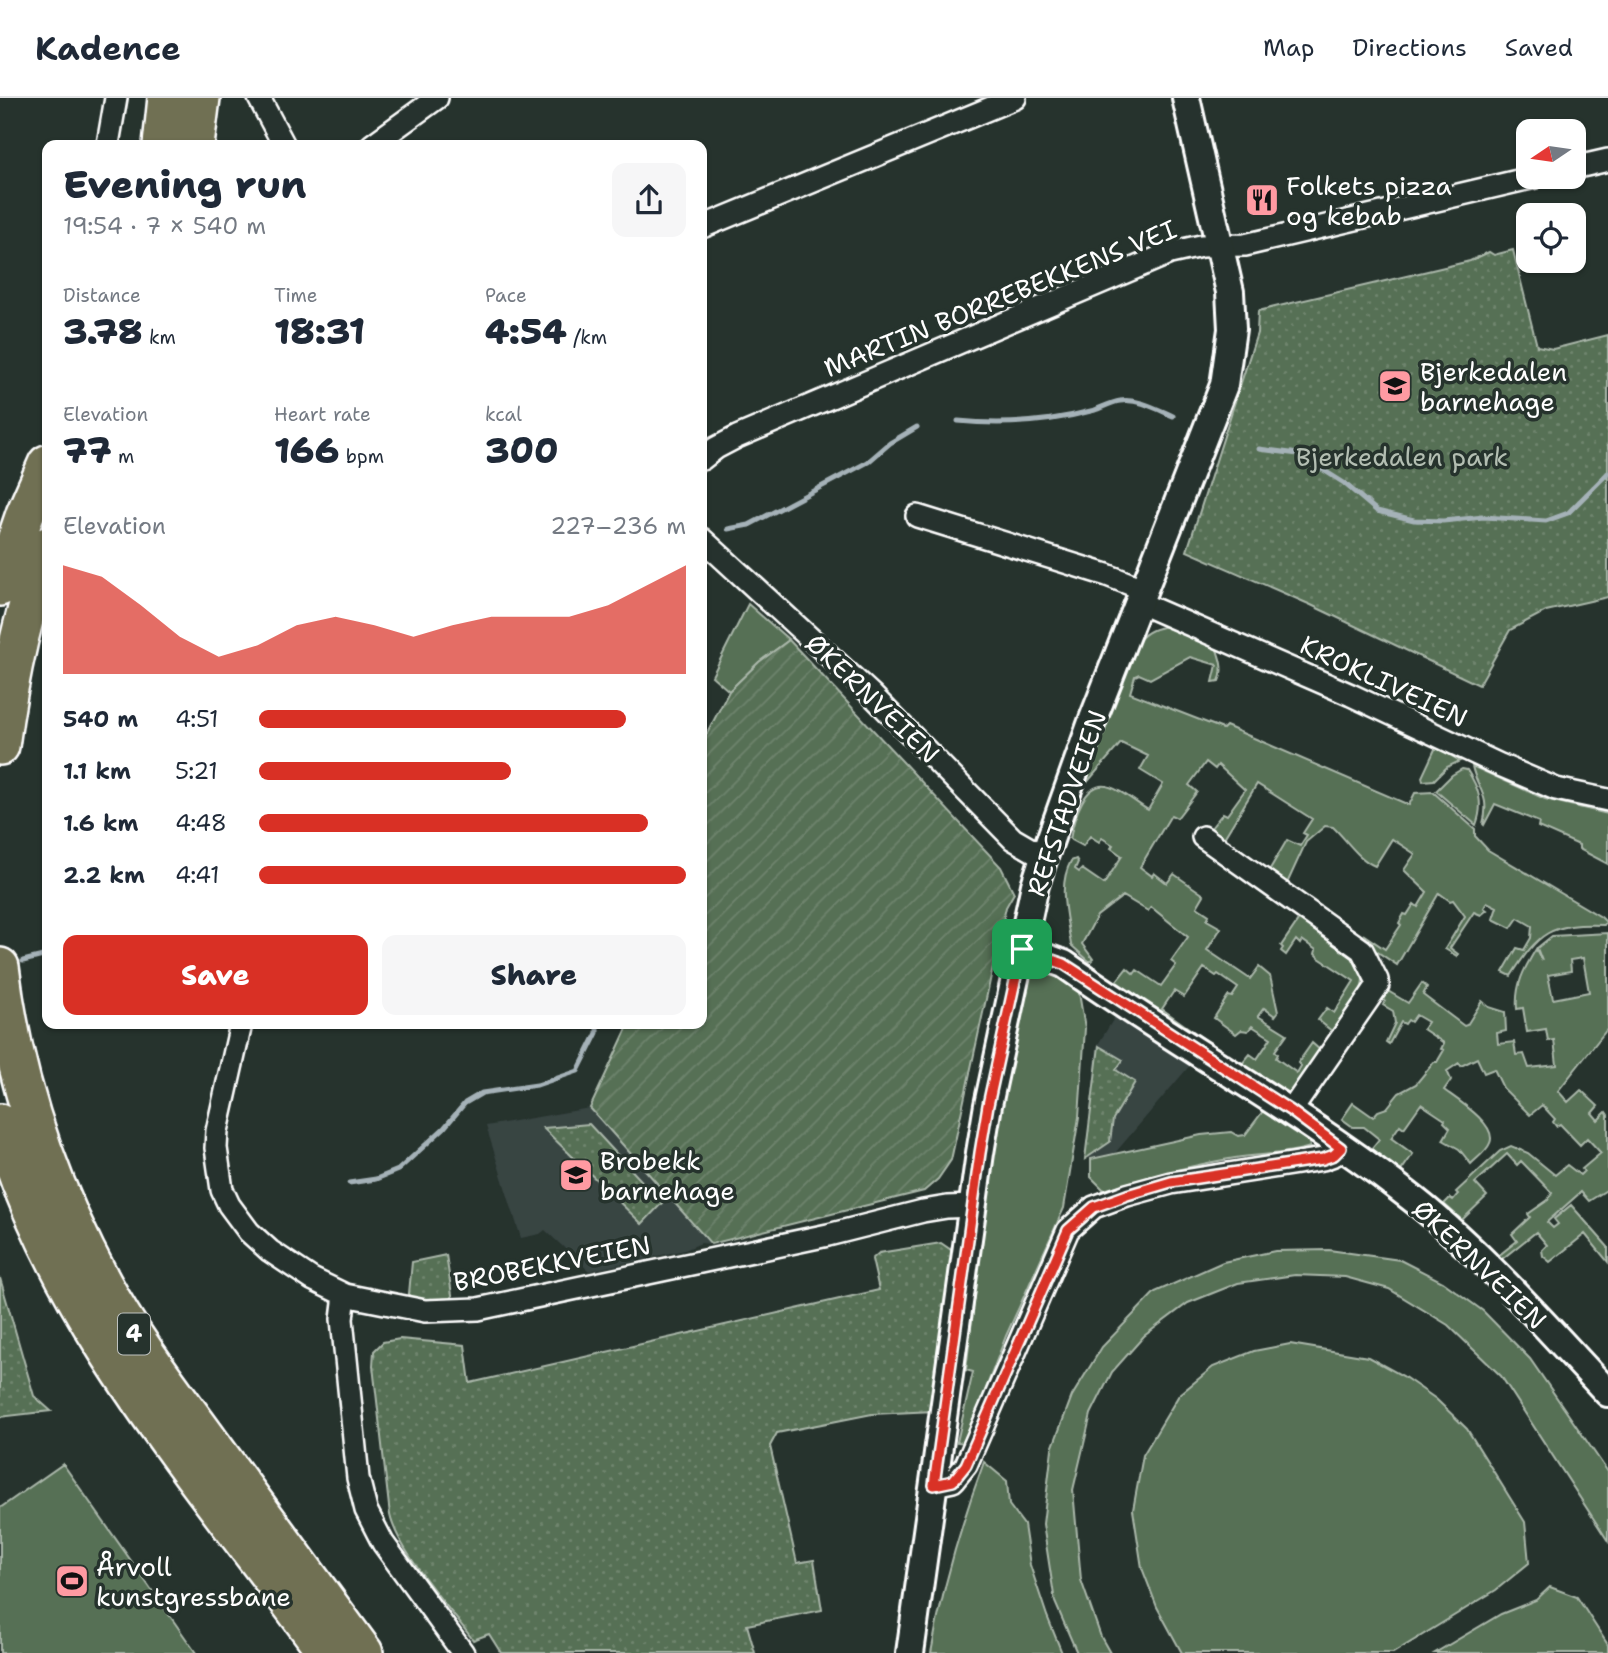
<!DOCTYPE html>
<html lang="en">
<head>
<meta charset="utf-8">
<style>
  :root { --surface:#fff; --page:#f6f6f7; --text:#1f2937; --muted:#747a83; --line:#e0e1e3; --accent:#d93025 }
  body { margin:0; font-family:"Shantell Sans",sans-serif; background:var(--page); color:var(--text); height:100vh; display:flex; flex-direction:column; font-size:26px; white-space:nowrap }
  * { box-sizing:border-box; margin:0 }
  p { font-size:23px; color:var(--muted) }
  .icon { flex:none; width:38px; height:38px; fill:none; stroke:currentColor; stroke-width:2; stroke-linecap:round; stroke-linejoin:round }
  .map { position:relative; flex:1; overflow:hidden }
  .side { position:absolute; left:42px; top:42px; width:665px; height:889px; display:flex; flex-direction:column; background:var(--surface); border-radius:14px; box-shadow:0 2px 5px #0004 }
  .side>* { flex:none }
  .needle { width:46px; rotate:257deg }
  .fabs { position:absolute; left:1516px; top:21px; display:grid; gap:14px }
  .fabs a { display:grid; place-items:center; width:70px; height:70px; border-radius:14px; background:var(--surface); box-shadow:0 2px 5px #0004; font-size:35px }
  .pin { position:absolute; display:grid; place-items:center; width:60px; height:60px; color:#fff; margin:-30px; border-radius:14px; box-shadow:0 4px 10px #0006 }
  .round { display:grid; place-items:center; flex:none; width:74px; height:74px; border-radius:14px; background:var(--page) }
  .headline { display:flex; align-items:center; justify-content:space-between; height:119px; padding:0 21px }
  h1 { font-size:38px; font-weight:800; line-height:52px }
  .figures { display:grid; grid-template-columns:repeat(3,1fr); gap:10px; height:119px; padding:7px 21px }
  .figures div { display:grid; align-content:center }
  .figures b { font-size:35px; font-weight:800 }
  .figures small { font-size:19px; font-weight:400 }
  .figures p { font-size:19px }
  .chart { height:196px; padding:14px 21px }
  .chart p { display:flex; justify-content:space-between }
  .chart svg { width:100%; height:126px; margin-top:7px; fill:var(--accent); opacity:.7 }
  .primary-button { display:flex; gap:14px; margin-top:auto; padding:14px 21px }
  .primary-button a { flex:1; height:80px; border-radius:14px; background:var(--accent); color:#fff; font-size:28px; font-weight:800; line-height:80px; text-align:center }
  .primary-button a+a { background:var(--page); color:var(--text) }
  ul { padding:0 21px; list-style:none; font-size:23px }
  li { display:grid; grid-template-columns:112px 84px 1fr; align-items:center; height:52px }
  li i { height:18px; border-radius:9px; background:var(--accent) }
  header { display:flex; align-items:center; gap:42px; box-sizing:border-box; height:98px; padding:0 35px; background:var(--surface); border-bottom:2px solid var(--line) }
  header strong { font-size:33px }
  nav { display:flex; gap:38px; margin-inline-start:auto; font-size:24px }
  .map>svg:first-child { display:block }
  .built { fill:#384443 }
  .grass { fill:#566f55; stroke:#aab7aa; stroke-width:2; fill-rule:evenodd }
  .park { fill:url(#park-dots); stroke:#aab7aa; stroke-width:2 }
  .garden { fill:url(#garden-furrows); stroke:#aab7aa; stroke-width:2 }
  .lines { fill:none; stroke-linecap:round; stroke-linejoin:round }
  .stream { stroke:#a5b2b8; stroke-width:5 }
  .minor-casing { stroke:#fff; stroke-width:26 }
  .tertiary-casing { stroke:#fff; stroke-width:32 }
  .trunk-casing { stroke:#fff; stroke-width:42 }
  .minor { stroke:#26332d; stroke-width:21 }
  .tertiary { stroke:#26332d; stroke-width:26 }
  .trunk { stroke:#706f52; stroke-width:37 }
  .route-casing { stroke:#fff; stroke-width:14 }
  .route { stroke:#d93025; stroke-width:9 }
  .labels { text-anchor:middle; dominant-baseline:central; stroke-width:7; stroke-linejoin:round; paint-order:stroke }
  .shield { fill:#26332d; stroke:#bec2c0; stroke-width:2 }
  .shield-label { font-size:24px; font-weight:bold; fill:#fff }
  .poi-label { font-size:26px; fill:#fff; stroke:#26332d; text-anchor:start }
  .street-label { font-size:26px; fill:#fff; stroke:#26332d }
  .park-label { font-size:26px; fill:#b3beb2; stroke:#26332d }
</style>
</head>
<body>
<header>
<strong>Kadence</strong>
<nav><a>Map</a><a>Directions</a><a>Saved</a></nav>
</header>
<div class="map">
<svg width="1608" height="1555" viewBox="0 0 1608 1555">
  <defs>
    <pattern id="park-dots" width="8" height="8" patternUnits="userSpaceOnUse" patternTransform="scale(1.75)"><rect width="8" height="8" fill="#566f55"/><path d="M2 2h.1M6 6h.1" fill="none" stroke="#6f856e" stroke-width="1.8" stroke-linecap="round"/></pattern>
    <pattern id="garden-furrows" width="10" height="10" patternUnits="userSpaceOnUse" patternTransform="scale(1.75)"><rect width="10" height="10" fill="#566f55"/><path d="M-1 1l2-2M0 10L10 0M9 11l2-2" fill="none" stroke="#6f856e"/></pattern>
  </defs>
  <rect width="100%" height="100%" fill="#26332d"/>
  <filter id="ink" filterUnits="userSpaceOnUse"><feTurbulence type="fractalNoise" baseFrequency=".0143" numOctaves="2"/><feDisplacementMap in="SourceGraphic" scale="14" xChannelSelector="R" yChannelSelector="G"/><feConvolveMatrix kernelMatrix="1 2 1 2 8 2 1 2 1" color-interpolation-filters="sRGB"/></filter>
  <g filter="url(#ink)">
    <!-- built -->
    <path class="built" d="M 1116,917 L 1192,965 L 1115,1055 L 1085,1061 L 1097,948 Z
      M 590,1010 L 711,1146 L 701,1145 L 685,1152 L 589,1173 L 545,1132 L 540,1136 L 521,1140 L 486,1028 Z"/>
    <!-- grass -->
    <path class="grass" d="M 748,506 L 789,542 L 759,564 L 729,593 L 712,578 Z
      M 1168,528 L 1215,546 C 1219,557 1225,572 1219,583 L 1213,584 L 1217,567 L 1190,559 L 1150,581 L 1139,576 L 1135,578 L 1130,595 L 1223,631 L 1226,628 L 1409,707 L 1415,695 L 1433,694 L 1475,731 L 1475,738 L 1488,752 L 1601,819 L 1606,824 L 1604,827 C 1550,825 1539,834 1511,878 L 1503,874 L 1517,850 L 1524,852 L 1531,840 L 1532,828 L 1518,820 L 1511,830 L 1493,821 L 1497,809 L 1487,804 L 1484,810 L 1487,812 L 1481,817 L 1474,814 L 1450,850 L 1458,856 L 1457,858 L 1445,851 L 1465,818 L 1453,802 L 1450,803 L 1439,795 L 1397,867 L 1363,844 L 1364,837 L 1385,851 L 1401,827 L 1399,825 L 1404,816 L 1407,817 L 1414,806 L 1418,809 L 1427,794 L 1404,772 L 1415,756 L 1392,741 L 1375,768 C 1359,762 1346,741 1333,729 L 1325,728 L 1306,744 L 1285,790 L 1267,776 L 1287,742 L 1300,748 L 1307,737 L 1303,735 L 1312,721 L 1257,686 L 1221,745 L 1211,737 L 1211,730 L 1223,715 L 1227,717 L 1245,692 L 1218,667 L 1215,671 L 1206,664 L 1189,687 L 1197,694 L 1177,720 L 1171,717 L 1140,769 L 1152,778 L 1154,775 L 1167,785 L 1174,776 L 1204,797 L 1197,809 L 1209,817 L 1207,822 L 1221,830 L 1207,852 L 1250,881 L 1259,869 L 1270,878 L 1278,914 L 1275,918 L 1264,910 L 1258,918 L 1287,936 L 1275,953 L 1278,956 L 1276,960 L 1297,975 L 1301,968 L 1298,965 L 1312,945 L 1321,953 L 1294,993 L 1285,995 L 1241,967 L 1250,956 L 1257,961 L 1271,940 L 1252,928 L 1248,933 L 1241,932 L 1236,936 L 1214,920 L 1228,898 L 1232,899 L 1238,890 L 1218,876 L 1216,878 L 1204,870 L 1184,899 L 1174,893 L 1162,911 L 1204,941 L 1200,945 L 1115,885 L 1127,870 L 1134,876 L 1137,872 L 1161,888 L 1176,867 L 1171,863 L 1188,839 L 1151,809 L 1148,813 L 1123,798 L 1097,818 L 1082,846 L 1093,861 L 1090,864 L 1071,847 C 1067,819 1057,788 1071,763 L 1076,761 L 1078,764 L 1075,771 L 1079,774 L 1082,771 L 1104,786 L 1122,758 L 1111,750 L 1113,747 L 1102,740 L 1099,744 L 1090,738 L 1083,748 L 1070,741 C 1073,724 1084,680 1110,689 C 1123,693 1136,705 1148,712 L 1163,686 L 1140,672 L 1148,658 L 1121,645 L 1077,696 L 1138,543 C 1147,533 1155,530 1168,528 Z
      M 1436,649 L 1460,663 L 1447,669 L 1434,682 L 1423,683 L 1422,679 Z
      M 1472,668 L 1545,701 L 1608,716 L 1608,766 L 1579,751 L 1579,747 L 1538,729 L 1539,724 L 1495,706 L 1484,727 L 1483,726 C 1491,696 1477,692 1472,668 Z
      M 1462,671 L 1467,672 C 1479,690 1484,706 1476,727 L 1436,693 L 1452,677 Z
      M 1302,817 C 1323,832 1370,858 1362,888 C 1358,904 1342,920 1333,934 L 1318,922 L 1327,910 L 1334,915 L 1354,883 L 1319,860 L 1315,856 L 1316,852 L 1302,842 L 1300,846 L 1296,842 L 1286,857 L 1281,853 L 1283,850 L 1281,848 Z
      M 1608,835 L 1608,930 L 1558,993 L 1568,1004 L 1581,992 L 1598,1008 L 1592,1015 L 1598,1022 L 1606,1014 L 1608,1017 L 1608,1091 L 1589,1103 L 1581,1094 L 1547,1124 L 1553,1130 L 1558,1126 L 1554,1121 L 1571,1107 L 1608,1149 L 1608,1164 L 1585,1136 L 1550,1164 L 1543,1158 L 1542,1152 L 1547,1147 L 1536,1134 L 1502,1161 L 1498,1158 L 1517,1143 L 1512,1136 L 1530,1119 L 1528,1116 L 1548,1102 L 1552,1095 L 1521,1063 L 1517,1067 L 1507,1056 L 1475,1085 L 1487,1098 L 1462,1122 L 1444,1106 L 1450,1100 L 1453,1102 L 1458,1096 L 1456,1094 L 1500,1053 L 1511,1048 L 1528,1055 L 1555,1077 L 1567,1067 L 1580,1077 L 1584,1073 L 1582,1071 L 1601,1055 L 1587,1040 L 1580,1047 L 1560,1026 L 1556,1028 L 1553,1024 L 1555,1021 L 1542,1007 L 1530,1017 L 1503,990 L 1494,971 L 1484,975 L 1477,960 L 1461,968 L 1459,965 L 1447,973 L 1451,982 L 1444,992 C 1456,1001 1498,1027 1490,1045 C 1487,1053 1477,1060 1471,1066 L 1459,1051 L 1443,1042 L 1450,1030 L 1444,1024 L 1445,1022 L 1421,1006 L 1404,1030 L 1400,1027 L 1391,1040 L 1413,1056 L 1401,1073 L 1371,1051 L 1379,1041 L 1364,1029 L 1353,1029 L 1342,1021 L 1353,1005 L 1373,1019 L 1378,1013 L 1387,1010 L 1399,995 L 1416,986 L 1434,964 L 1437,964 L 1444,952 L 1441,951 L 1444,945 L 1423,931 L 1428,924 L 1416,917 L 1411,924 L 1408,922 L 1405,926 L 1401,924 L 1389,946 L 1386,944 L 1395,925 L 1393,913 L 1383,907 L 1385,903 L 1378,899 L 1381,889 L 1408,905 L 1422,885 L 1427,889 L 1423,897 L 1464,928 L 1467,927 L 1482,903 L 1489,909 L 1505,914 L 1506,933 L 1497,935 L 1498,946 L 1514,944 L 1516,957 L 1524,956 L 1529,970 L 1557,967 L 1554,942 L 1548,943 L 1546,931 L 1527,934 L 1523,910 L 1517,911 C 1515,887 1524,871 1536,851 L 1542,863 L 1537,850 L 1552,838 ZM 1583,860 L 1589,894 L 1553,901 L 1548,877 L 1571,873 L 1570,862 Z
      M 1037,864 L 1078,889 L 1085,930 L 1079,1019 L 1064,1110 L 1006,1238 L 965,1345 L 957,1344 L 973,1274 L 966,1272 L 986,1105 L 1003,989 L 1029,867 Z
      M 1249,998 L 1308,1037 L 1310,1049 C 1286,1057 1260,1056 1235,1060 C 1191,1067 1147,1079 1104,1092 L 1091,1079 L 1091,1061 L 1201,1037 L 1231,1034 L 1238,1038 L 1245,1037 L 1263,1013 L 1246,1002 Z
      M 1329,1152 L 1400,1162 L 1443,1184 L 1483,1213 L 1530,1261 L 1608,1374 L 1608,1443 L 1501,1278 L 1448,1227 L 1389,1191 L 1345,1179 L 1295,1177 L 1238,1185 L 1188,1205 L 1144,1238 L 1112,1274 L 1091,1316 L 1073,1392 L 1081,1482 L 1101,1539 L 1110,1555 L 1077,1555 L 1055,1504 L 1043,1426 L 1052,1351 L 1072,1298 L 1102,1249 L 1155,1194 L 1223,1164 L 1275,1153 Z
      M 1290,1246 L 1368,1259 L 1403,1278 L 1436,1301 L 1467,1331 L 1525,1424 L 1529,1465 L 1496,1492 L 1393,1555 L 1182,1555 L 1157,1509 L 1142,1470 L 1133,1412 L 1143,1357 L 1179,1297 L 1213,1269 L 1254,1253 Z
      M 984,1364 L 1007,1383 L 1009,1407 L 1024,1427 L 1030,1467 L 1047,1518 L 1062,1555 L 931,1555 C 943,1488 960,1428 984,1364 Z
      M 63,1366 L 196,1555 L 0,1555 L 0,1410 Z
      M 1550,1489 L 1577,1499 L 1608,1547 L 1608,1555 L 1435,1555 L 1501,1516 L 1536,1502 Z"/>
    <!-- park -->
    <path class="park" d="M 1513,152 L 1537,248 L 1553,251 L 1608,237 L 1608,499 L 1546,513 L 1510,532 L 1479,587 L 1311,507 L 1187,453 L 1257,235 L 1258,213 L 1470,163 L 1489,154 L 1494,157 Z
      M 1099,948 L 1123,962 L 1116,972 L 1135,984 L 1113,1021 L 1110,1044 L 1085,1061 Z
      M 589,1026 L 662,1105 L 642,1126 L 543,1030 Z
      M 941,1145 L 951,1152 L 956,1162 L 934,1313 L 872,1316 L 777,1335 L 770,1348 L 797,1465 L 814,1462 L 822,1512 L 747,1527 L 755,1555 L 501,1555 L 489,1536 L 473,1542 C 449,1510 398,1453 390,1417 L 373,1268 L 374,1253 L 383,1244 L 400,1241 L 465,1247 L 470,1285 L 879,1192 L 872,1161 L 879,1155 Z
      M 446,1157 L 454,1210 L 408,1206 L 412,1164 Z
      M 0,1180 L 34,1298 L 51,1313 L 0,1319 Z"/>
    <!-- garden -->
    <path class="garden" d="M 789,542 L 1001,769 L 1014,795 L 1006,809 L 951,1062 L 938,1081 L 924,1093 L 711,1146 L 590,1010 L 629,926 L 702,926 L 702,645 L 729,593 L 759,564 Z"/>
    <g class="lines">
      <!-- stream -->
      <path class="stream" d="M 958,323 C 1004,328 1050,324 1095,312 C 1103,309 1112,304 1120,303 C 1138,300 1157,311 1173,318
        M 1259,351 L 1298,356 L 1344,385 L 1377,413 L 1414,422 L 1443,423 L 1484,419 L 1546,423 L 1568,415 L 1608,375
        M 728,431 L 749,427 L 868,364 L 890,345 L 917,329
        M 23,863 L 47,857
        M 349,1085 L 376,1081 L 398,1072 L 444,1030 L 465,1005 L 482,995 L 537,987 L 578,973 L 597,935 L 597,926"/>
      <!-- minor casing -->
      <g class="minor-casing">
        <path id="minor" d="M 259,0 L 284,47
          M 108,46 L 116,0
          M 372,47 L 437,0
          M 1573,70 L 1608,62
          M 702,129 L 1015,0
          M 702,361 L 716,350 L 737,339 L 1170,155 L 1201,148 L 1245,147 L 1535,79
          M 917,418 L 1107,477 L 1145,492
          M 702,441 L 872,597 L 1013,741 L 1044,759
          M 1140,505 L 1351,597 L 1500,667 L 1556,691 L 1608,702
          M 1203,739 L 1362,852 L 1377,882 L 1378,887 L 1291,1013
          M 241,926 L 217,1033 L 216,1050 L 222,1092 L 229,1107 L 249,1134 L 270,1153 L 312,1181 L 345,1197 L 425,1213 L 478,1211 L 828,1137 L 923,1113 L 947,1109 L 973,1108
          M 345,1197 L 342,1221 L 358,1380 L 366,1412 L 383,1445 L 463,1555
          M 934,1387 L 953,1383 L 966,1367 L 1068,1132 L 1094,1109 L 1127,1097 L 1171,1085 L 1323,1061 L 1334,1057 L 1341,1050"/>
      </g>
      <!-- tertiary casing -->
      <g class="tertiary-casing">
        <path id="tertiary" d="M 1022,851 L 1064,866 C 1175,945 1296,1010 1404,1094 C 1479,1151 1544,1227 1608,1295
          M 910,1555 L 980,1055 L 988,1007 L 1035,787 L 1044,759 L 1093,621 L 1224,287 L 1232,231 L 1230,194 L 1186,0"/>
      </g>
      <!-- trunk casing -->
      <g class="trunk-casing">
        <path id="trunk" d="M 162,47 L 167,0
          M 195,47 L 201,0
          M 0,489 L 25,416 L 47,366
          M 0,648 C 9,579 23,513 47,448
          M 0,869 C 13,980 50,1088 103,1186 C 133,1242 173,1293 210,1344 C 262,1415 313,1485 364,1555
          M 0,1025 C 59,1226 206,1388 327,1555"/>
      </g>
      <!-- minor -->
      <use href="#minor" class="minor"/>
      <!-- tertiary -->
      <use href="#tertiary" class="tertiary"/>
      <!-- trunk -->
      <use href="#trunk" class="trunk"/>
    </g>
  </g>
  <g class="lines" filter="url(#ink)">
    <!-- route casing -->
    <g class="route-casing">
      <path id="route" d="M 1022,851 L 1064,866 L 1291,1013 L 1341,1050 L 1334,1057 L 1323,1061 L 1171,1084 L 1127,1097 L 1094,1109 L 1068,1132 L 966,1367 L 953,1383 L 934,1387 L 980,1055 L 988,1007 Z"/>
    </g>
    <!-- route -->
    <use href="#route" class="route"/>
  </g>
  <!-- icons -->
  <defs>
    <g id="restaurant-square" transform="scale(1.75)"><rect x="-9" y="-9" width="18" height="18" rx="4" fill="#ff9aa2" stroke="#26332d"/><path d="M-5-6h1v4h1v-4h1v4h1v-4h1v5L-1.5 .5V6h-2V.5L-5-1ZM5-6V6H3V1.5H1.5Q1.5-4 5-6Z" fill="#111"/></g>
    <g id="school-square" transform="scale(1.75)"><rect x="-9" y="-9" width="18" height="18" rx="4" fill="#ff9aa2" stroke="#26332d"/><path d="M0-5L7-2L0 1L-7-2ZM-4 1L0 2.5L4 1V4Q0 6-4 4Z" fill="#111"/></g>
    <g id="stadium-square" transform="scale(1.75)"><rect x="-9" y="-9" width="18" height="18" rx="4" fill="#ff9aa2" stroke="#26332d"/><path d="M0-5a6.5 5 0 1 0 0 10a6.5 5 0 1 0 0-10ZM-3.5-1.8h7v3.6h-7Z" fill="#111"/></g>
  </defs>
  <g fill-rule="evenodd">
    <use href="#restaurant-square" x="1262" y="102"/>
    <use href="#school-square" x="1395" y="288"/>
    <use href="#school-square" x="576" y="1077"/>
    <use href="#stadium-square" x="72" y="1483"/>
  </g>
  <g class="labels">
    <!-- shield labels -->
    <rect class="shield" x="118" y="1215.5" width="32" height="41" rx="5"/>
    <g class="shield-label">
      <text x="134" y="1236">4</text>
    </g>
    <!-- poi labels -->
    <g class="poi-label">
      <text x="1286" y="87">Folkets pizza<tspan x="1286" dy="30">og kebab</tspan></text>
      <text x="1420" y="273">Bjerkedalen<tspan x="1420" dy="30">barnehage</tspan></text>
      <text x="600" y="1062">Brobekk<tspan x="600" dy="30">barnehage</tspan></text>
      <text x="96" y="1468">Årvoll<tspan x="96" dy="30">kunstgressbane</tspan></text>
    </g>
    <!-- street labels -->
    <g class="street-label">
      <text transform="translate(1000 200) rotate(-22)">MARTIN BORREBEKKENS VEI</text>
      <text transform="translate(1384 583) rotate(25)">KROKLIVEIEN</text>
      <text transform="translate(873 600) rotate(44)">ØKERNVEIEN</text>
      <text transform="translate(1066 705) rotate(-71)">REFSTADVEIEN</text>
      <text transform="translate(552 1165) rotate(-11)">BROBEKKVEIEN</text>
      <text transform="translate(1480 1166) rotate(44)">ØKERNVEIEN</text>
    </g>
    <!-- park labels -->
    <g class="park-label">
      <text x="1402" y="358">Bjerkedalen park</text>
    </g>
  </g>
</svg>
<div class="fabs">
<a><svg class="needle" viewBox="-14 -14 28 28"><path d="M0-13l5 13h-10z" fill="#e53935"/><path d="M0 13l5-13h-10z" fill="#747a83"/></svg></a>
<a><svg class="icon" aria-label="locate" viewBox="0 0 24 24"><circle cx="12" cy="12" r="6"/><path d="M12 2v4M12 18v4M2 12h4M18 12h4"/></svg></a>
</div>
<div class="pin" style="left:1022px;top:851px;background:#1e9e55"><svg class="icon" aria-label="arrive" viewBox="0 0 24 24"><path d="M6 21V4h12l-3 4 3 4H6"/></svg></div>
<section class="side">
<div class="headline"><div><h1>Evening run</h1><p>19:54 · 7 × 540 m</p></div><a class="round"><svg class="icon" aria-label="share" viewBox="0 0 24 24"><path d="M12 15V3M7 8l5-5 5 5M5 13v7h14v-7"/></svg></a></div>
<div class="figures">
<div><p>Distance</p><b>3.78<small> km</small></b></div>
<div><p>Time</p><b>18:31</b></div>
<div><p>Pace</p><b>4:54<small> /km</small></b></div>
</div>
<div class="figures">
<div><p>Elevation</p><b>77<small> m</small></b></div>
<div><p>Heart rate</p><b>166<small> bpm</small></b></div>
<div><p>kcal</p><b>300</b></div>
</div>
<div class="chart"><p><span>Elevation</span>227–236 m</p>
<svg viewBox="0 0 160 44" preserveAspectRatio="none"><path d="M0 44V6L10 10L20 20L30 31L40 38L50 34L60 27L70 24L80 27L90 31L100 27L110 24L120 24L130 24L140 20L150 13L160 6V44z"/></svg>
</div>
<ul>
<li><b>540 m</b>4:51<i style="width:86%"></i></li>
<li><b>1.1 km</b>5:21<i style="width:59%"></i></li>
<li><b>1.6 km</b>4:48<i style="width:91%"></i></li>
<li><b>2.2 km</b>4:41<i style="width:100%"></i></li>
</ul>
<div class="primary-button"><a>Save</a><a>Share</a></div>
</section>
</div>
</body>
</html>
